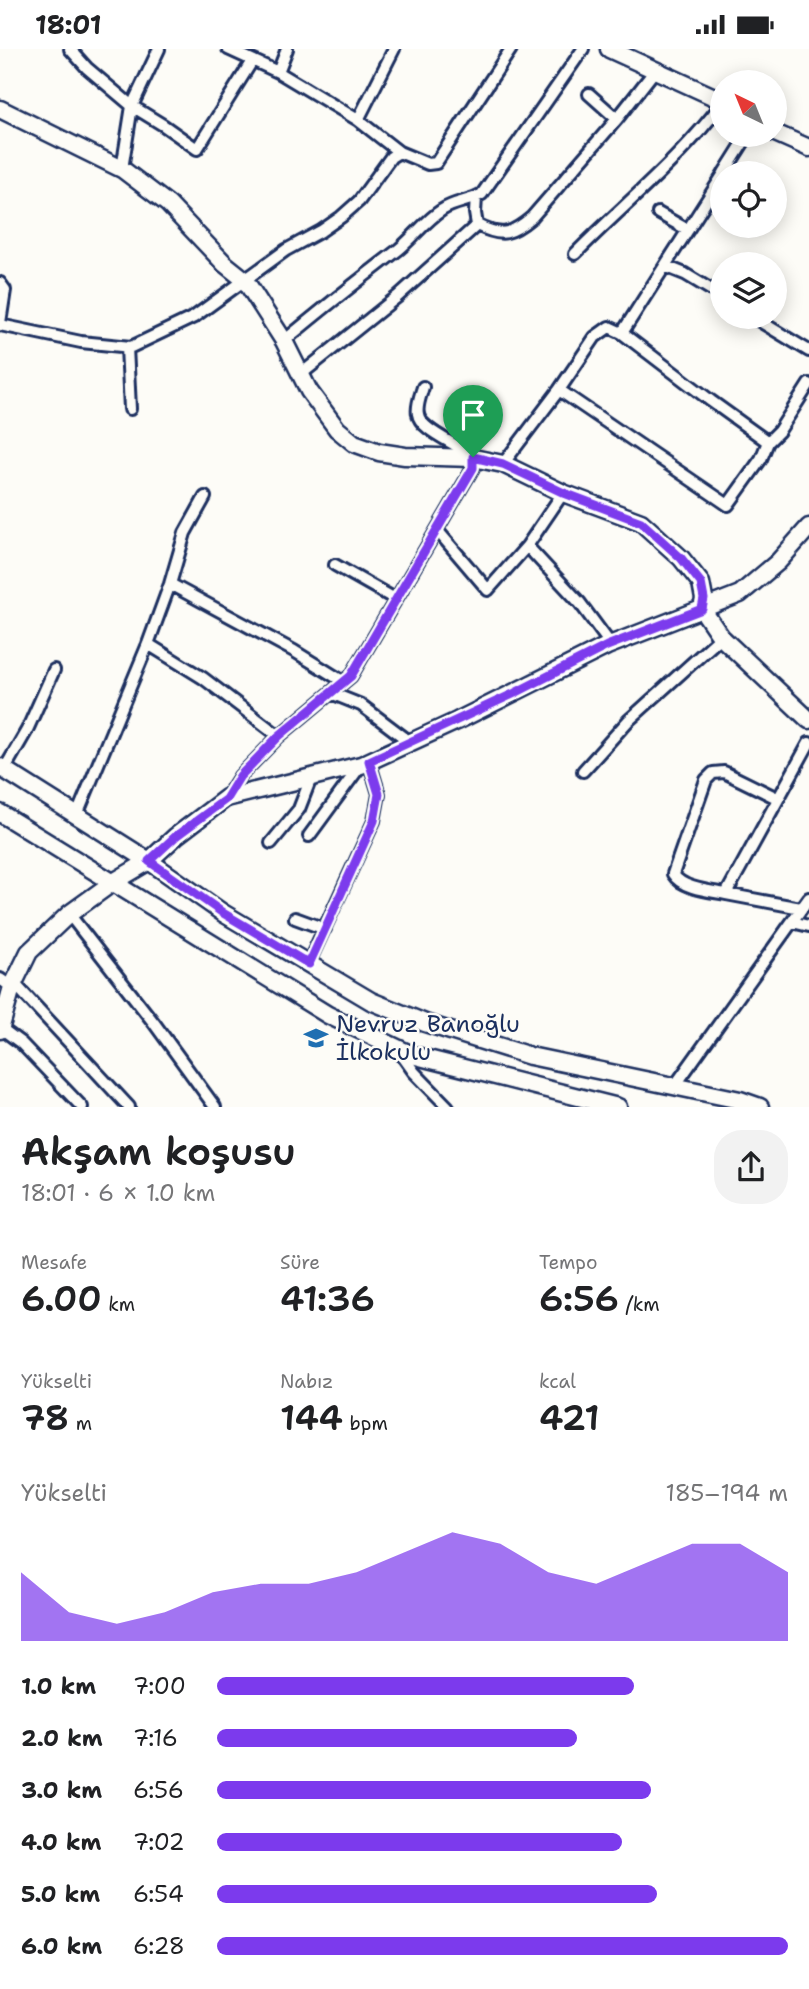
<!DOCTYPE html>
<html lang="tr">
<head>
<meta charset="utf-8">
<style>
  :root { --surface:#fff; --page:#f2f2f2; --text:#202124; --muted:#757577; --accent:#7c3aed }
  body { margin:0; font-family:"Shantell Sans",sans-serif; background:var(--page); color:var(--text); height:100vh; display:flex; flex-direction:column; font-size:26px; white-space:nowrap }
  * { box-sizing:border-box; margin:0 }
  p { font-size:23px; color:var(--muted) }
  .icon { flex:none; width:38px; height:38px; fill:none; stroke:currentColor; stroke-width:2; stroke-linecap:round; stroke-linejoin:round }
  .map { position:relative; height:1058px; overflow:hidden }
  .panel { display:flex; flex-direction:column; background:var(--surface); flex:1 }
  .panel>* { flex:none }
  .needle { width:46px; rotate:317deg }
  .controls { position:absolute; left:710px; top:21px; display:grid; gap:14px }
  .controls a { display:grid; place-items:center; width:77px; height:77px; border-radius:50%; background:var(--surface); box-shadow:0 4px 18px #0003; font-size:35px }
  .pin { position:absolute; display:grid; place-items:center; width:60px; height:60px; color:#fff; margin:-72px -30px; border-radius:50% 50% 50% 0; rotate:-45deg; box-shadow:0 0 7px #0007 }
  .pin .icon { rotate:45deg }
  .round { display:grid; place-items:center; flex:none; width:74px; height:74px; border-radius:28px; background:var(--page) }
  .summary { display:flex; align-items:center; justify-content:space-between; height:119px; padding:0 21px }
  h1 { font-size:38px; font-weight:600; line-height:52px }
  .stats { display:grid; grid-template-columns:repeat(3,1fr); gap:10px; height:119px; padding:7px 21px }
  .stats div { display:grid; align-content:center }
  .stats b { font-size:35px; font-weight:600 }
  .stats small { font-size:19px; font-weight:400 }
  .stats p { font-size:19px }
  .chart { height:196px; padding:14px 21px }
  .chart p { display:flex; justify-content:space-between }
  .chart svg { width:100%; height:126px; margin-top:7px; fill:var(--accent); opacity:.7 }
  ul { padding:0 21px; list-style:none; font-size:23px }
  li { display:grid; grid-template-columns:112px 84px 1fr; align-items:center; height:52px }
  li i { height:18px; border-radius:9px; background:var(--accent) }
  .status { display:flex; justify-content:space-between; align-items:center; height:49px; padding:0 35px; background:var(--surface); direction:ltr }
  .status svg { height:19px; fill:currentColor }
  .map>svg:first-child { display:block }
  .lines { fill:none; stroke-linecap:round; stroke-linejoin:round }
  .street-casing { stroke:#1b2f5e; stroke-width:16 }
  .secondary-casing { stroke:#1b2f5e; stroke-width:21 }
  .street { stroke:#fdfcf7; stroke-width:10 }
  .secondary { stroke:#fdfcf7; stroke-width:16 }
  .route-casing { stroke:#fff; stroke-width:14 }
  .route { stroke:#7c3aed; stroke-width:9 }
  .labels { text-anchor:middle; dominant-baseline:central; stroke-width:5; stroke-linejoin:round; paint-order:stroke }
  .poi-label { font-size:24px; fill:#1b2f5e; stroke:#fdfcf7; text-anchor:start }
</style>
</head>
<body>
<div class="status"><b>18:01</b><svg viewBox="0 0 49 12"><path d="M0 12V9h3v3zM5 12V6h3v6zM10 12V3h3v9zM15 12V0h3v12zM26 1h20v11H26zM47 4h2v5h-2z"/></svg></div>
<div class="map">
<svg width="809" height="1058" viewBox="0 0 809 1058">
  <rect width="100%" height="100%" fill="#fdfcf7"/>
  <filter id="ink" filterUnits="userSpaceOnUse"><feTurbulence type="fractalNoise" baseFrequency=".0143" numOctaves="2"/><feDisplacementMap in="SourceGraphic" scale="14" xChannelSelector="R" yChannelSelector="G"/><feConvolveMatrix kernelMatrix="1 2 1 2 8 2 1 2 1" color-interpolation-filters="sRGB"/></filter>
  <g filter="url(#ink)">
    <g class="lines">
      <!-- street casing -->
      <g class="street-casing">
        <path id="street" d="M 70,0 L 87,19 L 132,57 L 163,76 L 197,100 L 252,12
          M 228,0 L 278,23 L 358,71 L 399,103
          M 278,23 L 287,0
          M 589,45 L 617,70
          M 358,71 L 394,0
          M 122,120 L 132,57 L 159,0
          M 724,124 L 748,86
          M 476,148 L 475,164 L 477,176
          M 658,164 L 688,181
          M 575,205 C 624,155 681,110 723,53
          M 665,217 L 685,225 L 723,248
          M 0,234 L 5,241 L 0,274
          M 753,268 L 809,302
          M 0,276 L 81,293 L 131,298 L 194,268 L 286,201 L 321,182 L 341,168 L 359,152 L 391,108 L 399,103 L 428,115 L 436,114 L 511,0
          M 622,284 L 723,126
          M 284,292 C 321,261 359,231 398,201 C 413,189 426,171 442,161 C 455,152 469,153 482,145 L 583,0
          M 127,298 L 130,360
          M 300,326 L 397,248 L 477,176 C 502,189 512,185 532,168 L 617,70 L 656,20
          M 559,341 L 728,456 L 761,410 L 768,393 L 779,382 L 809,335
          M 503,415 L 559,341 L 595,288 L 609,278 L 622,284 L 711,352 L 768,393
          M 437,481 L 488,541 L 527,497 L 563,444
          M 527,497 L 580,554 L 611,596
          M 335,516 L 395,550
          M 170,535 L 294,602 L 344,633
          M 148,595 L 203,629 L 279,687
          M 331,644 L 361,656 L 410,693
          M 4,721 L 27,681 L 54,621
          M 583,722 L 628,672 L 721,588
          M 226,749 L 240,727 L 279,687 L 351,627 L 473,419 L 473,409 C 460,395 420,382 418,365 C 416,357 421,345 423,338
          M 777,749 L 724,723 L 713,724 L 706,731 L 673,825 C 682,840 710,842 726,845 L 809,694
          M 77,766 L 148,595 L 170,535 L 185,484 L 205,448
          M 309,787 L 361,716
          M 271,794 L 299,760 L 311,729
          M 726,845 L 801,859
          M 69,865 L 154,974 L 215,1058
          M 295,869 L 325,880
          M 792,873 L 809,877
          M 308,915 L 374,772 L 379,745 L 369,712
          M 0,930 L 12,938
          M 14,934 L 129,1058
          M 2,980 L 21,994 L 82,1058
          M 399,1002 L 414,1023 L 448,1058
          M 674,1038 L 809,849"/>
      </g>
      <!-- secondary casing -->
      <g class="secondary-casing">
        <path id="secondary" d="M 609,0 L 723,52
          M 0,60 L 122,120 L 168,155 L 225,215 L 245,231 L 284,292 L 309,342 L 337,380 L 354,394 L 379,403 L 405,407 L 473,409 L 503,415 L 563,444 L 641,473 L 681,509 L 701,534 L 704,550 L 702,560 L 721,588 L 809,671
          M 775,84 L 809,99
          M 0,718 L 149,812 L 223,864 L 371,952 L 425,974 L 530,1007 L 740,1051 L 760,1058
          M 0,764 L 328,966 L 412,1006 L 618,1058
          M 0,981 L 12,938 L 29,903 L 69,865 L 112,834 L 149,812 L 176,787 L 226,749 L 361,716 L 457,672 L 607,597 L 740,545 L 778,513 L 809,478"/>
      </g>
      <!-- street -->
      <use href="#street" class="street"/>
      <!-- secondary -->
      <use href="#secondary" class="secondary"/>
    </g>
  </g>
  <g class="lines" filter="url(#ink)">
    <!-- route casing -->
    <g class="route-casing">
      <path id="route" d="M 473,408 L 503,415 L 564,444 L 641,473 L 681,509 L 701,534 L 704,550 L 702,560 L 607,597 L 515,644 L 369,712 L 379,745 L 374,772 L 309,915 L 223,864 L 149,812 L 176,787 L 226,750 L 240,727 L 279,687 L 351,627 L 473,419 Z"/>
    </g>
    <!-- route -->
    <use href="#route" class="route"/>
  </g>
  <!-- icons -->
  <defs>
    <g id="school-bare" transform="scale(1.89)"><path d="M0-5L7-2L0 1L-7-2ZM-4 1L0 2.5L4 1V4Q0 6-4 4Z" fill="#1f6fb2" stroke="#fdfcf7" stroke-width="2.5" paint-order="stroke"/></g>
  </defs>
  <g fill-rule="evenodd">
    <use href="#school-bare" x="316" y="989"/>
  </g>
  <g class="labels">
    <!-- poi labels -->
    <g class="poi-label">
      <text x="336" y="975">Nevruz Banoğlu<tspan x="336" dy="28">İlkokulu</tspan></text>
    </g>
  </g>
</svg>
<div class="controls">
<a><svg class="needle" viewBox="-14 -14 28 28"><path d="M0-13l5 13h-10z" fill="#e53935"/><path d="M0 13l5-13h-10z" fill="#757577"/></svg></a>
<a><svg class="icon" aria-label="locate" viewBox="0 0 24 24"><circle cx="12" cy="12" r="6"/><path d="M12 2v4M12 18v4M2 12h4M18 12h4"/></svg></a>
<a><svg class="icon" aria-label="layers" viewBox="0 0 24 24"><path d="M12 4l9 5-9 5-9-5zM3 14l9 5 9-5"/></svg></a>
</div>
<div class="pin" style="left:473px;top:408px;background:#1e9e55"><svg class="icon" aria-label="arrive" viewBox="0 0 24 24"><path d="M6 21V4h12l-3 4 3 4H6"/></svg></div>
</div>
<section class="panel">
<div class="summary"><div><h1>Akşam koşusu</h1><p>18:01 · 6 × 1.0 km</p></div><a class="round"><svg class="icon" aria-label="share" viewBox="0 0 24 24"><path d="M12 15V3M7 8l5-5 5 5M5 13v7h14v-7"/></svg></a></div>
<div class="stats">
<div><p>Mesafe</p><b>6.00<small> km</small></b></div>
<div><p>Süre</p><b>41:36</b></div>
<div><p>Tempo</p><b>6:56<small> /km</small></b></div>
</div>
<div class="stats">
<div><p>Yükselti</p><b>78<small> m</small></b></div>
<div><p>Nabız</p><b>144<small> bpm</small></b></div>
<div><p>kcal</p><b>421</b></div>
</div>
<div class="chart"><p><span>Yükselti</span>185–194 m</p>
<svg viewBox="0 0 160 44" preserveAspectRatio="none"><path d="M0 44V20L10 34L20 38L30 34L40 27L50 24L60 24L70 20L80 13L90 6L100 10L110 20L120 24L130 17L140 10L150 10L160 20V44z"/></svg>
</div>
<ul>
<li><b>1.0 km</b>7:00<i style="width:73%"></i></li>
<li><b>2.0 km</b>7:16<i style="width:63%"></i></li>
<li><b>3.0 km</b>6:56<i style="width:76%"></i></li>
<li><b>4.0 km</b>7:02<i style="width:71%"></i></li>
<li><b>5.0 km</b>6:54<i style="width:77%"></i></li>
<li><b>6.0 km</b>6:28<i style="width:100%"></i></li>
</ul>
</section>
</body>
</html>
